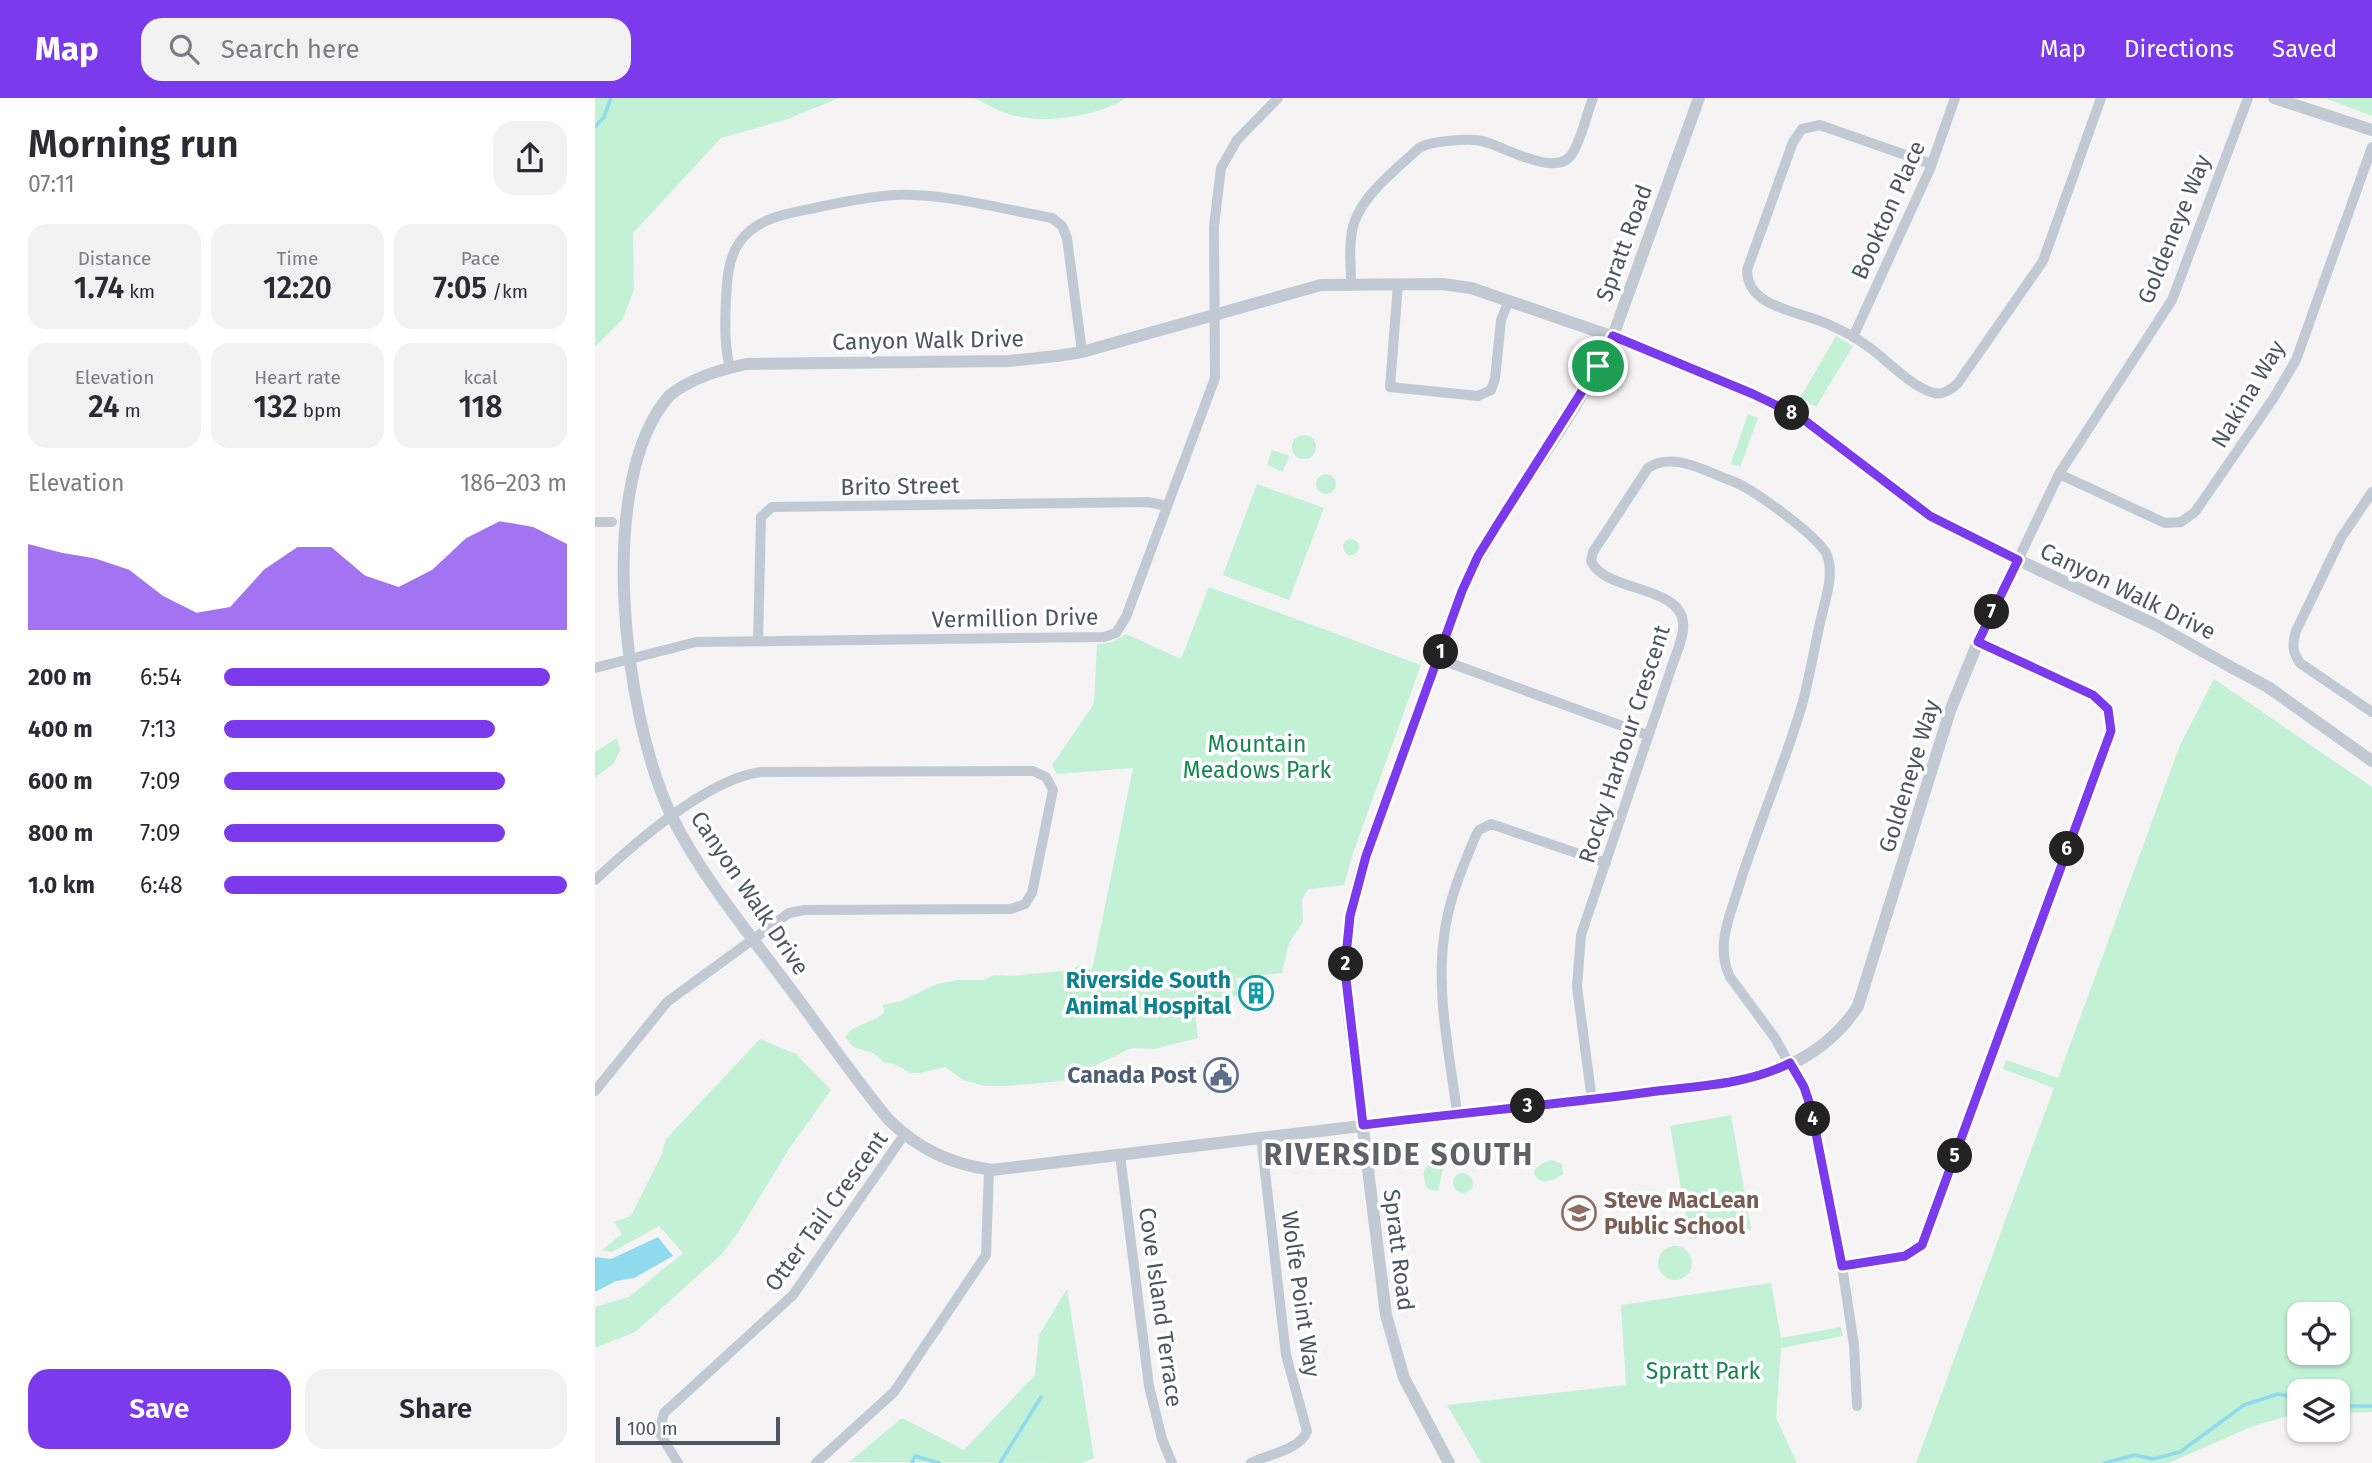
<!DOCTYPE html>
<html lang="en">
<head>
<meta charset="utf-8">
<style>
  :root { --surface:#fff; --page:#f2f2f3; --text:#2b2b33; --muted:#7c7c81; --accent:#7c3aed }
  body { margin:0; font-family:"Fira Sans",sans-serif; background:var(--page); color:var(--text); height:100vh; display:flex; flex-direction:column; font-size:26px; white-space:nowrap }
  * { box-sizing:border-box; margin:0 }
  p { font-size:23px; color:var(--muted) }
  .icon { flex:none; width:38px; height:38px; fill:none; stroke:currentColor; stroke-width:2; stroke-linecap:round; stroke-linejoin:round }
  .map { position:relative; flex:1; overflow:hidden }
  .drawer { display:flex; flex-direction:column; background:var(--surface); width:595px }
  .drawer>* { flex:none }
  .buttons { position:absolute; left:1692px; top:1204px; display:grid; gap:14px }
  .buttons a { display:grid; place-items:center; width:63px; height:63px; border-radius:14px; background:var(--surface); box-shadow:0 2px 5px #0004; font-size:35px }
  .scale { position:absolute; left:21px; bottom:18px; width:164px; box-sizing:border-box; padding-left:7px; border:4px solid #4a5661; border-top:0; font-size:19px; line-height:24px; white-space:nowrap; color:#4a5661; -webkit-text-stroke:5px #fff; paint-order:stroke }
  .pin { position:absolute; display:grid; place-items:center; width:60px; height:60px; color:#fff; margin:-30px; border:4px solid #fff; border-radius:50%; box-shadow:0 2px 7px #0007 }
  .km { position:absolute; width:35px; height:35px; margin:-18px; border-radius:50%; background:#222; color:#fff; font-size:19px; line-height:35px; text-align:center }
  .round { display:grid; place-items:center; flex:none; width:74px; height:74px; border-radius:21px; background:var(--page) }
  .overview { display:flex; align-items:center; justify-content:space-between; height:119px; padding:0 28px }
  h1 { font-size:38px; font-weight:600; line-height:52px }
  .stats { display:grid; grid-template-columns:repeat(3,1fr); gap:10px; height:119px; padding:7px 28px }
  .stats div { display:grid; align-content:center; border-radius:18px; background:var(--page); text-align:center }
  .stats b { font-size:30px; font-weight:600 }
  .stats small { font-size:19px; font-weight:400 }
  .stats p { font-size:19px }
  .chart { height:196px; padding:14px 28px }
  .chart p { display:flex; justify-content:space-between }
  .chart svg { width:100%; height:126px; margin-top:7px; fill:var(--accent); opacity:.7 }
  .primary-button { display:flex; gap:14px; margin-top:auto; padding:14px 28px }
  .primary-button a { flex:1; height:80px; border-radius:21px; background:var(--accent); color:#fff; font-size:28px; font-weight:600; line-height:80px; text-align:center }
  .primary-button a+a { background:var(--page); color:var(--text) }
  ul { padding:0 28px; list-style:none; font-size:23px }
  li { display:grid; grid-template-columns:112px 84px 1fr; align-items:center; height:52px }
  li i { height:18px; border-radius:9px; background:var(--accent) }
  header { display:flex; align-items:center; gap:42px; box-sizing:border-box; height:98px; padding:0 35px; background:var(--accent); color:#fff }
  header strong { font-size:33px }
  nav { display:flex; gap:38px; margin-inline-start:auto; font-size:24px }
  .search { width:490px; height:63px; background:var(--page); display:flex; align-items:center; gap:18px; box-sizing:border-box; padding:0 24px; border-radius:21px; color:var(--muted); font-size:26px }
  main { display:flex; flex:1; min-height:0 }
  .map>svg:first-child { display:block }
  .green { fill:#c3f1d5; fill-rule:evenodd }
  .water { fill:#90daee }
  .lines { fill:none; stroke-linecap:round; stroke-linejoin:round }
  .stream { stroke:#90daee; stroke-width:3.5 }
  .minor { stroke:#c1cad2; stroke-width:10 }
  .tertiary { stroke:#c1cad2; stroke-width:12 }
  .route-casing { stroke:#fff; stroke-width:14 }
  .route { stroke:#7c3aed; stroke-width:9 }
  .labels { text-anchor:middle; dominant-baseline:central; stroke-width:7; stroke-linejoin:round; paint-order:stroke }
  .street-label { font-size:23px; fill:#4a5661; stroke:#fff }
  .park-label { font-size:23px; fill:#17864f; stroke:#fff }
  .culture-label { font-size:23px; font-weight:bold; fill:#0d838f; stroke:#fff; text-anchor:end }
  .service-label { font-size:23px; font-weight:bold; fill:#4e5e75; stroke:#fff; text-anchor:end }
  .education-label { font-size:23px; font-weight:bold; fill:#785e54; stroke:#fff; text-anchor:start }
  .district-label { font-size:30px; font-weight:bold; letter-spacing:2px; fill:#5f6368; stroke:#fff }
</style>
</head>
<body>
<header>
<strong>Map</strong>
<div class="search"><svg class="icon" aria-label="search" viewBox="0 0 24 24"><circle cx="10" cy="10" r="6"/><path d="M15 15l6 6"/></svg>Search here</div>
<nav><a>Map</a><a>Directions</a><a>Saved</a></nav>
</header>
<main>
<section class="drawer">
<div class="overview"><div><h1>Morning run</h1><p>07:11</p></div><a class="round"><svg class="icon" aria-label="share" viewBox="0 0 24 24"><path d="M12 15V3M7 8l5-5 5 5M5 13v7h14v-7"/></svg></a></div>
<div class="stats">
<div><p>Distance</p><b>1.74<small> km</small></b></div>
<div><p>Time</p><b>12:20</b></div>
<div><p>Pace</p><b>7:05<small> /km</small></b></div>
</div>
<div class="stats">
<div><p>Elevation</p><b>24<small> m</small></b></div>
<div><p>Heart rate</p><b>132<small> bpm</small></b></div>
<div><p>kcal</p><b>118</b></div>
</div>
<div class="chart"><p><span>Elevation</span>186–203 m</p>
<svg viewBox="0 0 160 44" preserveAspectRatio="none"><path d="M0 44V14L10 17L20 19L30 23L40 32L50 38L60 36L70 23L80 15L90 15L100 25L110 29L120 23L130 12L140 6L150 8L160 14V44z"/></svg>
</div>
<ul>
<li><b>200 m</b>6:54<i style="width:95%"></i></li>
<li><b>400 m</b>7:13<i style="width:79%"></i></li>
<li><b>600 m</b>7:09<i style="width:82%"></i></li>
<li><b>800 m</b>7:09<i style="width:82%"></i></li>
<li><b>1.0 km</b>6:48<i style="width:100%"></i></li>
</ul>
<div class="primary-button"><a>Save</a><a>Share</a></div>
</section>
<div class="map">
<svg width="1777" height="1365" viewBox="0 0 1777 1365">
  <rect width="100%" height="100%" fill="#f5f3f3"/>
  <!-- green -->
  <path class="green" d="M 0,0 L 244,0 L 190,22 L 126,40 L 38,135 L 39,192 L 27,222 L 0,249 Z
    M 378,0 L 531,0 C 501,19 448,27 413,16 C 401,12 390,5 378,0 Z
    M 1730,0 L 1777,0 L 1777,18 Z
    M 1241,238 L 1258,248 L 1221,309 L 1205,300 Z
    M 1153,316 L 1163,320 L 1145,369 L 1136,365 Z
    M697 349a12 12 0 1 1 24 0a12 12 0 1 1-24 0Z
    M 677,352 L 694,358 L 688,374 L 672,367 Z
    M721 386a10 10 0 1 1 20 0a10 10 0 1 1-20 0Z
    M 662,386 L 729,410 L 694,502 L 628,477 Z
    M748 449a8 8 0 1 1 16 0a8 8 0 1 1-16 0Z
    M 614,489 L 826,567 L 758,755 L 749,787 L 713,791 L 707,802 L 708,824 L 694,845 L 687,875 L 641,880 L 643,898 L 607,903 L 608,915 L 600,916 L 603,940 L 559,951 L 536,950 L 497,969 L 486,981 L 412,988 L 391,988 L 368,982 L 350,969 L 326,975 L 316,975 L 299,966 L 290,965 L 278,955 L 258,949 L 250,939 C 258,926 278,926 289,914 L 288,907 L 306,903 L 342,886 L 363,882 L 388,882 L 399,877 L 417,878 L 477,872 L 484,867 L 497,872 L 538,670 L 462,676 L 457,667 L 499,606 L 502,546 L 518,544 L 531,536 L 586,561 Z
    M 1619,581 L 1777,689 L 1777,1314 L 1743,1315 L 1743,1293 L 1704,1293 L 1704,1315 L 1658,1328 L 1574,1365 L 1321,1365 L 1459,990 L 1408,971 L 1411,962 L 1463,980 L 1585,647 ZM 1743,1216 L 1743,1255 L 1704,1255 L 1704,1216 Z
    M 22,640 L 25,652 L 19,665 L 0,680 L 0,654 Z
    M 165,941 L 201,956 L 236,992 L 194,1051 L 142,1136 L 127,1156 L 40,1234 L 0,1250 L 0,1209 L 34,1199 L 88,1155 L 64,1128 L 17,1154 L 7,1152 L 27,1136 L 19,1124 L 36,1118 L 66,1058 L 71,1041 Z
    M 1136,1017 L 1156,1131 L 1095,1141 L 1075,1028 Z
    M 957,1062 L 967,1066 L 968,1076 C 958,1084 940,1089 939,1072 L 948,1065 Z
    M 839,1064 L 849,1067 L 843,1093 L 833,1091 C 827,1081 826,1067 839,1064 Z
    M858 1085a10 10 0 1 1 20 0a10 10 0 1 1-20 0Z
    M1063 1165a17 17 0 1 1 34 0a17 17 0 1 1-34 0Z
    M 1176,1185 L 1186,1240 L 1246,1229 L 1248,1238 L 1186,1250 L 1181,1320 L 1202,1365 L 886,1365 L 852,1307 L 1031,1287 L 1026,1207 Z
    M 472,1191 L 499,1360 L 487,1365 L 254,1364 L 307,1320 L 369,1352 L 440,1277 L 444,1237 Z"/>
  <!-- water -->
  <path class="water" d="M 63,1139 L 78,1158 L 39,1180 L 21,1183 L 0,1194 L 0,1159 L 16,1161 Z"/>
  <g class="lines">
    <!-- stream -->
    <path class="stream" d="M 0,29 L 9,19 L 16,0
      M 1743,1308 L 1777,1308
      M 317,1365 L 320,1358 L 344,1365
      M 405,1365 L 446,1299
      M 1510,1365 L 1540,1357 L 1558,1361 L 1585,1354 L 1649,1307 L 1683,1296 L 1704,1300"/>
    <!-- minor -->
    <path class="minor" d="M 1336,66 L 1225,27 L 1207,31 L 1198,44 L 1152,172 C 1152,211 1207,213 1235,227 C 1246,232 1258,238 1268,245 C 1289,258 1315,289 1339,295 C 1348,297 1356,292 1363,285 L 1448,163 L 1506,0
      M 756,185 C 756,166 753,144 759,125 C 769,95 802,71 824,50 C 835,43 873,40 887,43 C 909,48 961,81 977,56 C 987,40 991,18 998,0
      M 803,186 L 795,289 L 883,298 L 896,292 L 900,281 L 906,222 L 914,202
      M 1258,239 L 1335,71 L 1360,0
      M 135,270 C 129,246 130,225 131,201 C 132,182 133,161 144,145 C 160,121 189,116 215,111 C 242,105 271,99 299,97 C 351,95 406,111 457,120 L 467,128 L 472,140 L 487,254
      M 1464,376 L 1570,425 L 1586,424 L 1600,414 L 1678,301 L 1701,262 L 1777,49
      M 1777,394 L 1746,440 L 1701,533 C 1697,547 1697,553 1705,565 L 1777,614
      M 0,424 L 17,424
      M 1423,462 L 1464,376 L 1577,202 L 1653,0
      M 163,543 L 166,419 L 177,409 L 553,404 L 572,408
      M 844,561 L 1052,637
      M 0,570 L 101,544 L 509,539 L 521,535 L 531,519 L 620,280 L 619,129 L 626,70 L 642,42 L 683,0
      M 0,782 C 40,745 111,682 165,674 L 438,673 L 451,679 L 458,692 L 437,795 L 430,806 L 416,811 L 210,812 L 194,815 L 72,904 L 0,993
      M 997,1002 L 982,889 L 986,837 L 1076,571 C 1080,558 1090,538 1088,524 C 1084,487 1009,494 996,463 L 998,454 L 1053,370 C 1078,353 1112,374 1137,383 C 1157,390 1223,438 1232,457 C 1240,477 1229,505 1225,525 C 1219,552 1214,581 1207,607 C 1189,668 1163,727 1144,788 C 1135,818 1120,848 1135,879 L 1180,940 L 1213,1001 L 1247,1168 L 1259,1247 L 1262,1308
      M 862,1015 C 855,958 841,897 849,839 C 853,803 867,770 881,737 L 884,732 L 896,726 L 1011,765
      M 525,1057 L 554,1288 L 567,1341 L 577,1365
      M 1247,1168 L 1310,1158 L 1327,1147 L 1516,633 L 1513,612 L 1498,597 L 1383,544
      M 83,1365 L 64,1334 L 69,1315 L 198,1197 L 309,1037
      M 221,1365 L 299,1294 L 391,1157 L 394,1072
      M 656,1365 C 673,1356 705,1352 712,1333 L 691,1257 L 666,1039"/>
    <!-- tertiary -->
    <path class="tertiary" d="M 1679,0 L 1777,32
      M 1423,462 L 1383,544 L 1355,613 L 1263,908 C 1236,950 1193,973 1144,983 L 397,1072 C 355,1066 323,1051 293,1021 C 256,976 223,927 188,881 C 149,829 106,777 77,719 C 28,617 0,383 74,298 C 96,280 124,272 151,266 L 414,263 L 462,258 L 487,254 L 726,187 L 847,186 L 876,190 L 1042,247 L 1158,296 L 1204,318 L 1228,335 L 1335,418 L 1366,435 L 1561,527 L 1634,568 L 1673,589 L 1777,663
      M 854,1365 L 809,1280 L 791,1217 L 754,918 L 751,867 L 753,833 L 765,774 L 867,493 C 909,403 977,328 1018,238 L 1104,0"/>
  </g>
  <g class="lines">
    <!-- route casing -->
    <g class="route-casing">
      <path id="route" d="M 1018,238 L 1158,296 L 1204,318 L 1335,418 L 1423,462 L 1383,544 L 1498,597 L 1513,611 L 1516,633 L 1327,1147 L 1310,1158 L 1247,1168 L 1216,1010 L 1209,989 L 1195,965 C 1152,987 1102,988 1055,994 C 959,1007 863,1015 768,1027 L 751,881 L 752,848 L 755,818 L 771,758 L 867,493 L 883,458 L 904,424 L 1003,268 Z"/>
    </g>
    <!-- route -->
    <use href="#route" class="route"/>
  </g>
  <!-- icons -->
  <defs>
    <g id="building-ring" transform="scale(1.75)"><circle r="9.5" fill="#fff" stroke="#0f9aa8" stroke-width="1.5"/><path d="M-4-6H4V6H1V3H-1V6H-4ZM-2.5-4.3h1.7v1.8h-1.7ZM.8-4.3h1.7v1.8H.8ZM-2.5-1h1.7V.8h-1.7ZM.8-1h1.7V.8H.8Z" fill="#0f9aa8"/></g>
    <g id="civic-ring" transform="scale(1.75)"><circle r="9.5" fill="#fff" stroke="#5c6f8a" stroke-width="1.5"/><path d="M-.6-6.5H3V-4.5H.6V-3L4-1V1h2V6H-6V1h2V-1L-.6-3ZM-1.2 2.5V6h2.4V2.5Z" fill="#5c6f8a"/></g>
    <g id="school-ring" transform="scale(1.75)"><circle r="9.5" fill="#fff" stroke="#8d6e63" stroke-width="1.5"/><path d="M0-5L7-2L0 1L-7-2ZM-4 1L0 2.5L4 1V4Q0 6-4 4Z" fill="#8d6e63"/></g>
  </defs>
  <g fill-rule="evenodd">
    <use href="#building-ring" x="661" y="895"/>
    <use href="#civic-ring" x="626" y="977"/>
    <use href="#school-ring" x="984" y="1115"/>
  </g>
  <g class="labels">
    <!-- street labels -->
    <g class="street-label">
      <text transform="translate(1293 112) rotate(-66)">Bookton Place</text>
      <text transform="translate(1579 131) rotate(-68)">Goldeneye Way</text>
      <text transform="translate(1029 145) rotate(-70)">Spratt Road</text>
      <text transform="translate(333 242) rotate(-1)">Canyon Walk Drive</text>
      <text transform="translate(1653 296) rotate(-59)">Nakina Way</text>
      <text transform="translate(305 388) rotate(-1)">Brito Street</text>
      <text transform="translate(1533 493) rotate(26)">Canyon Walk Drive</text>
      <text transform="translate(420 520) rotate(-1)">Vermillion Drive</text>
      <text transform="translate(1029 646) rotate(-72)">Rocky Harbour Crescent</text>
      <text transform="translate(1314 678) rotate(-73)">Goldeneye Way</text>
      <text transform="translate(155 795) rotate(56)">Canyon Walk Drive</text>
      <text transform="translate(231 1113) rotate(-54)">Otter Tail Crescent</text>
      <text transform="translate(804 1152) rotate(83)">Spratt Road</text>
      <text transform="translate(706 1196) rotate(82)">Wolfe Point Way</text>
      <text transform="translate(566 1209) rotate(82)">Cove Island Terrace</text>
    </g>
    <!-- park labels -->
    <g class="park-label">
      <text x="662" y="646">Mountain<tspan x="662" dy="26">Meadows Park</tspan></text>
      <text x="1108" y="1273">Spratt Park</text>
    </g>
    <!-- culture labels -->
    <g class="culture-label">
      <text x="636" y="882">Riverside South<tspan x="636" dy="26">Animal Hospital</tspan></text>
    </g>
    <!-- service labels -->
    <g class="service-label">
      <text x="602" y="977">Canada Post</text>
    </g>
    <!-- education labels -->
    <g class="education-label">
      <text x="1009" y="1102">Steve MacLean<tspan x="1009" dy="26">Public School</tspan></text>
    </g>
    <!-- district labels -->
    <g class="district-label">
      <text x="804" y="1057">RIVERSIDE SOUTH</text>
    </g>
  </g>
</svg>
<div class="buttons">
<a><svg class="icon" aria-label="locate" viewBox="0 0 24 24"><circle cx="12" cy="12" r="6"/><path d="M12 2v4M12 18v4M2 12h4M18 12h4"/></svg></a>
<a><svg class="icon" aria-label="layers" viewBox="0 0 24 24"><path d="M12 4l9 5-9 5-9-5zM3 14l9 5 9-5"/></svg></a>
</div>
<div class="scale">100 m</div>
<div class="pin" style="left:1003px;top:268px;background:#1e9e55"><svg class="icon" aria-label="arrive" viewBox="0 0 24 24"><path d="M6 21V4h12l-3 4 3 4H6"/></svg></div>
<b class="km" style="left:846px;top:554px">1</b>
<b class="km" style="left:751px;top:866px">2</b>
<b class="km" style="left:933px;top:1008px">3</b>
<b class="km" style="left:1218px;top:1021px">4</b>
<b class="km" style="left:1360px;top:1058px">5</b>
<b class="km" style="left:1472px;top:751px">6</b>
<b class="km" style="left:1397px;top:514px">7</b>
<b class="km" style="left:1197px;top:315px">8</b>
</div>
</main>
</body>
</html>
